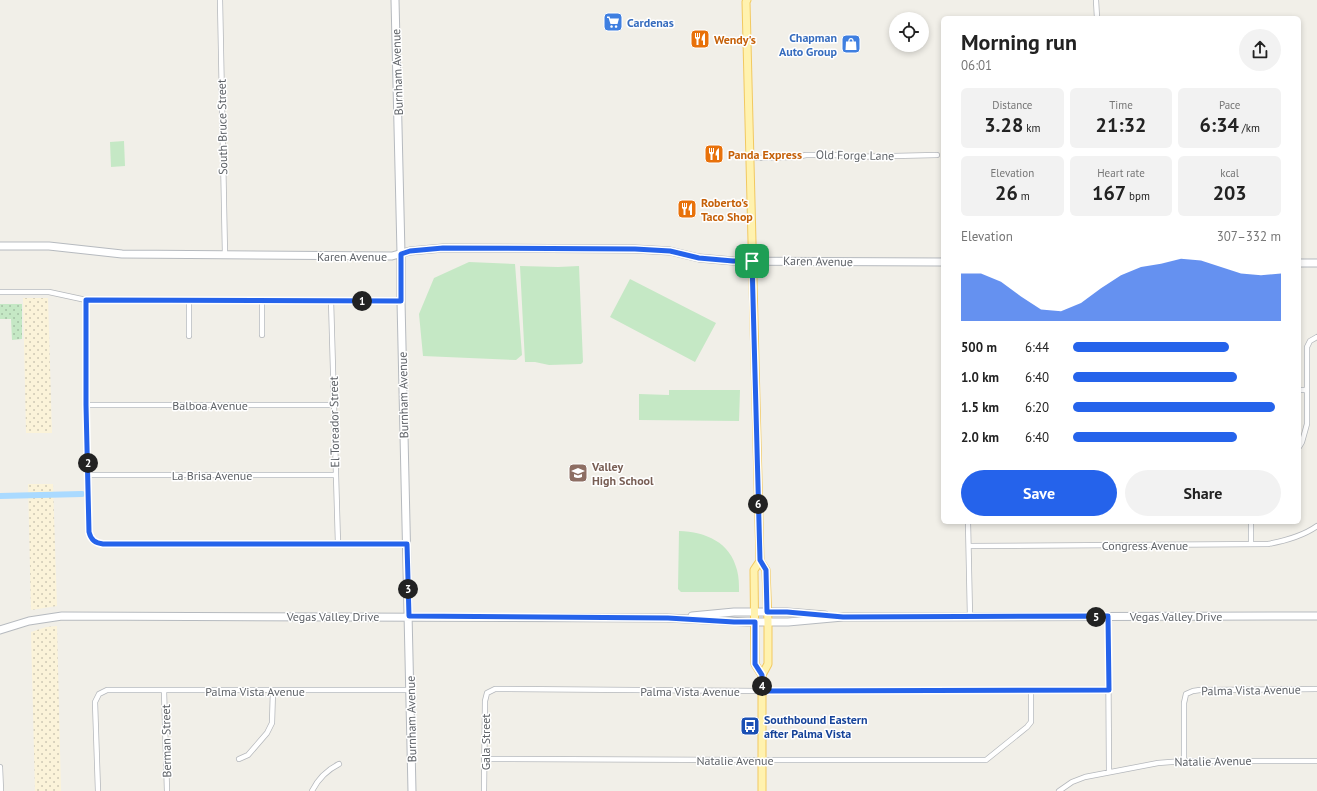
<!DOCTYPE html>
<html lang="en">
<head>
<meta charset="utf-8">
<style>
  :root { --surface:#fff; --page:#f2f2f2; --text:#222; --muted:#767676; --accent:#2563eb }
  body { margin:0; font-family:"PT Sans",sans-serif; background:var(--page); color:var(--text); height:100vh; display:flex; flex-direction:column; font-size:15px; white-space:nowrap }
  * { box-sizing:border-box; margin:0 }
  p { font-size:13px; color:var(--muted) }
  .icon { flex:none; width:22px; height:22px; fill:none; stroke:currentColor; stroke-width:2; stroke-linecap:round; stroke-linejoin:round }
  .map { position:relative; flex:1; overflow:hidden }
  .sheet { position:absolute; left:941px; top:16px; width:360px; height:508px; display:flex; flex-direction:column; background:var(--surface); border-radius:6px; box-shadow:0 2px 6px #0003 }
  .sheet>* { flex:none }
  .controls { position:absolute; left:889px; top:12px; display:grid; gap:8px }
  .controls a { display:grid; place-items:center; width:40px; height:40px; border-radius:50%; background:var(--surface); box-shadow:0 2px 6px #0003; font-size:20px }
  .pin { position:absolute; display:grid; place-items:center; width:34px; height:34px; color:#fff; margin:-17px; border-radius:8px; box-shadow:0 2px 6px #0006 }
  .km { position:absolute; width:20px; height:20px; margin:-10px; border-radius:50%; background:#222; color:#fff; font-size:11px; line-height:20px; text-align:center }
  .round { display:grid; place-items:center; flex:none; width:42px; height:42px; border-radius:21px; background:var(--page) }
  .summary { display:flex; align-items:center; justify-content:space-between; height:68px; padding:0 20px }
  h1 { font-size:22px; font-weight:700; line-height:30px }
  .metrics { display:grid; grid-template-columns:repeat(3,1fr); gap:6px; height:68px; padding:4px 20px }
  .metrics div { display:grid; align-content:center; border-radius:6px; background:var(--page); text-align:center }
  .metrics b { font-size:20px; font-weight:700 }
  .metrics small { font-size:11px; font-weight:400 }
  .metrics p { font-size:11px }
  .chart { height:112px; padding:8px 20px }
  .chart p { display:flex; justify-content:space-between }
  .chart svg { width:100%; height:72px; margin-top:4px; fill:var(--accent); opacity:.7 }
  .action { display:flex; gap:8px; margin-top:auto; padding:8px 20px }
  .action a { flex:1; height:46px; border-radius:24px; background:var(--accent); color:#fff; font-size:16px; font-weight:700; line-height:46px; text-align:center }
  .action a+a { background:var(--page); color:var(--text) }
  ul { padding:0 20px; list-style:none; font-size:13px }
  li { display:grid; grid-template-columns:64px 48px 1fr; align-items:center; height:30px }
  li i { height:10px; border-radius:5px; background:var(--accent) }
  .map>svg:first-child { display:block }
  .grass { fill:url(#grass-dots) }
  .sand { fill:url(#sand-dots) }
  .garden { fill:#c5e8c5 }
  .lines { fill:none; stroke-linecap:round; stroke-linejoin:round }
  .canal { stroke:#aadaff; stroke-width:6 }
  .street-casing { stroke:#b5b8bc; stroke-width:6 }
  .secondary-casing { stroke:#b6babf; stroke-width:9 }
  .primary-casing { stroke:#f2c960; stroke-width:9 }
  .street { stroke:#fff; stroke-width:4.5 }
  .secondary { stroke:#fff; stroke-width:7 }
  .primary { stroke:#fff2af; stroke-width:7 }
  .route-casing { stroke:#fff; stroke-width:8 }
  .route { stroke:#2563eb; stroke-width:5 }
  .labels { text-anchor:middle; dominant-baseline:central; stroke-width:3; stroke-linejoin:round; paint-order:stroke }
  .shop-label { font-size:12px; font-weight:bold; fill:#366cbe; stroke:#fff; text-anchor:start }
  .food-label { font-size:12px; font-weight:bold; fill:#c56008; stroke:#fff; text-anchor:start }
  .street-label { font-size:12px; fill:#5f6368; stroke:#fff }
  .education-label { font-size:12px; font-weight:bold; fill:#785e54; stroke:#fff; text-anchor:start }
  .transit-label { font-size:12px; font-weight:bold; fill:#164399; stroke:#fff; text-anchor:start }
</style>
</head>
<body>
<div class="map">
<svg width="1317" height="791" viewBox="0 0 1317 791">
  <defs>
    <pattern id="grass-dots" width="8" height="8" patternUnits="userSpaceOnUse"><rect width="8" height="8" fill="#c5e8c5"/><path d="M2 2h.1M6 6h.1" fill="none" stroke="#a3c0a4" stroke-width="1.8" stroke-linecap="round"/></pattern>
    <pattern id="sand-dots" width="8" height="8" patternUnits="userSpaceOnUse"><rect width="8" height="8" fill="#fbf3d9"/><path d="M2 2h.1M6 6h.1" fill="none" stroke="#cec8b4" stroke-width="1.8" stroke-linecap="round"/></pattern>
  </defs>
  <rect width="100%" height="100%" fill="#f1efe8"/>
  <!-- grass -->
  <path class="grass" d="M 0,304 L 22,304 L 22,339 L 12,340 L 11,319 L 0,319 Z"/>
  <!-- sand -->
  <path class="sand" d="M 23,298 L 48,298 L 52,433 L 26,433 Z
    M 28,484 L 53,484 L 57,606 L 31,610 Z
    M 57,626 L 61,791 L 35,791 L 31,632 L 46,627 Z"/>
  <!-- garden -->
  <path class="garden" d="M 124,141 L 125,166 L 111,167 L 110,142 Z
    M 469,262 L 515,264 L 522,355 L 516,360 L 423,356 L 419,314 L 434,278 Z
    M 520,266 L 558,267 L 579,266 L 583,362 L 581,364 L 549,365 L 535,362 L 525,362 Z
    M 630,279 L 716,323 L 695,362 L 610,317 Z
    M 669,390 L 740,390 L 739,421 L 639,420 L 639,394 L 669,395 Z
    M 679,531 C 706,532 730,542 737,570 C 739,577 739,585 739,592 L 681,592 L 678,589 Z"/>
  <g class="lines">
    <!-- canal -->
    <path class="canal" d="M 0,496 L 82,494"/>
    <!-- street casing -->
    <g class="street-casing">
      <path id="street" d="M 220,0 L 225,255
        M 1096,0 L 1097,18
        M 750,158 L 796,157 L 806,155 L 835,155 L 849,157 L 937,155
        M 0,292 L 49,292 L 86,300 L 401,301
        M 86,300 L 86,405 L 89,532 C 91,540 95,543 103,544 L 407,544
        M 189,300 L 189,336
        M 331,300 L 338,544
        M 262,335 L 262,301
        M 1299,390 L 1307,390
        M 86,405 L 334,405
        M 1299,447 L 1302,442 L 1307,424 L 1307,347 L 1310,341 L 1317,337
        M 88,475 L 336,475
        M 968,522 L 970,617
        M 1251,522 L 1251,544
        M 969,546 L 1268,544 C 1284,541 1303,536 1317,526
        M 1108,617 L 1109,771
        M 164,691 L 167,791
        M 239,759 L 248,755 L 267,733 L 272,723 L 273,690
        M 484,759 L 747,760 L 986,760 L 1027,727 L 1031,722 L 1031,691
        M 1184,761 L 1184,703 L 1186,694 L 1193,691 L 1200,690 L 1317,689
        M 0,767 L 1,791
        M 98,791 L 95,702 L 99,694 L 107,690 L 411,690
        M 312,791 C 318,779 327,770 339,764
        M 484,791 L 485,701 L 487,693 L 495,689 L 762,691 L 1109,690
        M 1059,791 L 1072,782 L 1085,777 L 1158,763 L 1184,761 L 1317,761"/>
    </g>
    <!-- secondary casing -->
    <g class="secondary-casing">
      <path id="secondary" d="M 395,0 L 401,253 L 401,301 L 412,791
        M 0,246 L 49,246 L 122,254 L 392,256 L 410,251 L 443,248 L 635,249 L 670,251 L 699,258 L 733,261 L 943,262
        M 1299,263 L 1317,263
        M 692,616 L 734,612 L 787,612 L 825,615
        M 0,630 L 29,621 L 62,616 L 667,618 L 747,622 L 788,622 L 843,617 L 1317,616"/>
    </g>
    <!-- primary casing -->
    <g class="primary-casing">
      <path id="primary" d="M 747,0 L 746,2 L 760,561 L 754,570 L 755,664 L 762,675
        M 760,561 L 766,570 L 768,622 L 768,664 L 762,675 L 762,791"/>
    </g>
    <!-- street -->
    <use href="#street" class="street"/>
    <!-- secondary -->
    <use href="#secondary" class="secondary"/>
    <!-- primary -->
    <use href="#primary" class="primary"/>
  </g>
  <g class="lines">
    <!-- route casing -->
    <g class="route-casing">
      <path id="route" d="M 443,248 L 635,249 L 670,251 L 699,258 L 733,261 L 752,261 L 760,560 L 766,570 L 767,612 L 787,612 L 843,617 L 1108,616 L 1109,690 L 762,691 L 762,675 L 755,664 L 755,622 L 734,622 L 668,618 L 409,616 L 407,544 L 103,544 C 95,543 91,540 89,532 L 86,405 L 86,300 L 401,301 L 401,254 L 410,251 Z"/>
    </g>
    <!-- route -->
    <use href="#route" class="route"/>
  </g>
  <!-- icons -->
  <defs>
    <g id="supermarket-square" transform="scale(1)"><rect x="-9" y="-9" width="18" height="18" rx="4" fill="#3f7fe0" stroke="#fff"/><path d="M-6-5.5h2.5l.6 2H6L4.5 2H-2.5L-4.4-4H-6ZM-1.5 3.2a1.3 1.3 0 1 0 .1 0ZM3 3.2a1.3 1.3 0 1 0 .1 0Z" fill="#fff"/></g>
    <g id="restaurant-square" transform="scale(1)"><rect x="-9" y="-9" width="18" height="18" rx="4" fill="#e8710a" stroke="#fff"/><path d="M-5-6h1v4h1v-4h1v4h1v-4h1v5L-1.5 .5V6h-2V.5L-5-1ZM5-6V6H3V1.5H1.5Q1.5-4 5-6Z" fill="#fff"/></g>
    <g id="shop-square" transform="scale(1)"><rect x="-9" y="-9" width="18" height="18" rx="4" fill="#3f7fe0" stroke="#fff"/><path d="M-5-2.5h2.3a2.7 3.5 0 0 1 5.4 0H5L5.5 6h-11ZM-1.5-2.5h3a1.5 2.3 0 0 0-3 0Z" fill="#fff"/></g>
    <g id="school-square" transform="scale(1)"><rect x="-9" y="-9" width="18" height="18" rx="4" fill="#8d6e63" stroke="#fff"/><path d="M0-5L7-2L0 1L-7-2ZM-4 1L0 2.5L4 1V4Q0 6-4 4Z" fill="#fff"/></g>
    <g id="bus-square" transform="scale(1)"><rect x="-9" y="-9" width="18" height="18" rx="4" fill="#1a4fb4" stroke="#fff"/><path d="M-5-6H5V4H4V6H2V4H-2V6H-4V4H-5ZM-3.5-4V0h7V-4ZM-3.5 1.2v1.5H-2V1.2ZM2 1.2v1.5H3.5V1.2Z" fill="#fff"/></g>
  </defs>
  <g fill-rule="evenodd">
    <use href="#supermarket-square" x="613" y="22"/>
    <use href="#restaurant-square" x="700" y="39"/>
    <use href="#shop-square" x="851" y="44"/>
    <use href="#restaurant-square" x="714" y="154"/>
    <use href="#restaurant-square" x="687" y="209"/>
    <use href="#school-square" x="578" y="473"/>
    <use href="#bus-square" x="750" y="726"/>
  </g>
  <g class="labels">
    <!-- shop labels -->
    <g class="shop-label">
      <text x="627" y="22">Cardenas</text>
      <text x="837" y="37" text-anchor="end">Chapman<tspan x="837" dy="14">Auto Group</tspan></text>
    </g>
    <!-- food labels -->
    <g class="food-label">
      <text x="714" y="39">Wendy's</text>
      <text x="728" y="154">Panda Express</text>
      <text x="701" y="202">Roberto's<tspan x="701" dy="14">Taco Shop</tspan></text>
    </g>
    <!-- street labels -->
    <g class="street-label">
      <text transform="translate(397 72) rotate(-92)">Burnham Avenue</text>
      <text transform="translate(222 127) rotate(-91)">South Bruce Street</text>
      <text transform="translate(855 155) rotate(1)">Old Forge Lane</text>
      <text x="352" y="256">Karen Avenue</text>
      <text transform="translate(818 261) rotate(1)">Karen Avenue</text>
      <text transform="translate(403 395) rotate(-91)">Burnham Avenue</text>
      <text x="210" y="405">Balboa Avenue</text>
      <text transform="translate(334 422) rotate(-91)">El Toreador Street</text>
      <text x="212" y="475">La Brisa Avenue</text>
      <text x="1145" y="545">Congress Avenue</text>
      <text x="333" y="616">Vegas Valley Drive</text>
      <text x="1176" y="616">Vegas Valley Drive</text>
      <text transform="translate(1251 690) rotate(-1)">Palma Vista Avenue</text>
      <text x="255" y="691">Palma Vista Avenue</text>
      <text x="690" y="691">Palma Vista Avenue</text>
      <text transform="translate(411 719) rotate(-91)">Burnham Avenue</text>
      <text transform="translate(166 741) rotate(-91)">Berman Street</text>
      <text transform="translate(485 742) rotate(-90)">Gala Street</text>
      <text x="735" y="760">Natalie Avenue</text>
      <text transform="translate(1213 761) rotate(-1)">Natalie Avenue</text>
    </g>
    <!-- education labels -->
    <g class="education-label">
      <text x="592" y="466">Valley<tspan x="592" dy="14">High School</tspan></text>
    </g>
    <!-- transit labels -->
    <g class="transit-label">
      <text x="764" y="719">Southbound Eastern<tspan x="764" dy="14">after Palma Vista</tspan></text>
    </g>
  </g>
</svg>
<div class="controls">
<a><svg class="icon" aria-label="locate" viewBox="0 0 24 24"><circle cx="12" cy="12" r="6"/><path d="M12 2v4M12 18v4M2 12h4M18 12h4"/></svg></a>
</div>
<div class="pin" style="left:752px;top:261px;background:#1e9e55"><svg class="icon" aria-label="arrive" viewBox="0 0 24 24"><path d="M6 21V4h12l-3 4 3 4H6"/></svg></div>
<b class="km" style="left:362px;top:301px">1</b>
<b class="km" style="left:88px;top:463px">2</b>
<b class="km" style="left:408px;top:589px">3</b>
<b class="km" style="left:762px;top:686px">4</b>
<b class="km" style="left:1096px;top:617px">5</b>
<b class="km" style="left:758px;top:504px">6</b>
<section class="sheet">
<div class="summary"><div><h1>Morning run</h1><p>06:01</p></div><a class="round"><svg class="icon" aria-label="share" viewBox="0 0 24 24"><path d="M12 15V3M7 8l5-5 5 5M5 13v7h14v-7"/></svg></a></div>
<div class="metrics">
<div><p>Distance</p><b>3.28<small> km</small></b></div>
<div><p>Time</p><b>21:32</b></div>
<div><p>Pace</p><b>6:34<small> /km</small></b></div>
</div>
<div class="metrics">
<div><p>Elevation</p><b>26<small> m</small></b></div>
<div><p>Heart rate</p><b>167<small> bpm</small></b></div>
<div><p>kcal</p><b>203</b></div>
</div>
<div class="chart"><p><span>Elevation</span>307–332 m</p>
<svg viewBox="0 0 160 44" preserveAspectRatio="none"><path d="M0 44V15L10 15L20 20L30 29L40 37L50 38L60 33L70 24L80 16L90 11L100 9L110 6L120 7L130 11L140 15L150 16L160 15V44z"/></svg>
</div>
<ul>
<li><b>500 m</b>6:44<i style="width:75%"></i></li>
<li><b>1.0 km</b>6:40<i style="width:79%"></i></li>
<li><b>1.5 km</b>6:20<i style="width:97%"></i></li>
<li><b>2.0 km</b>6:40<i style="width:79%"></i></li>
</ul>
<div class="action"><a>Save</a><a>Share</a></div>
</section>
</div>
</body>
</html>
